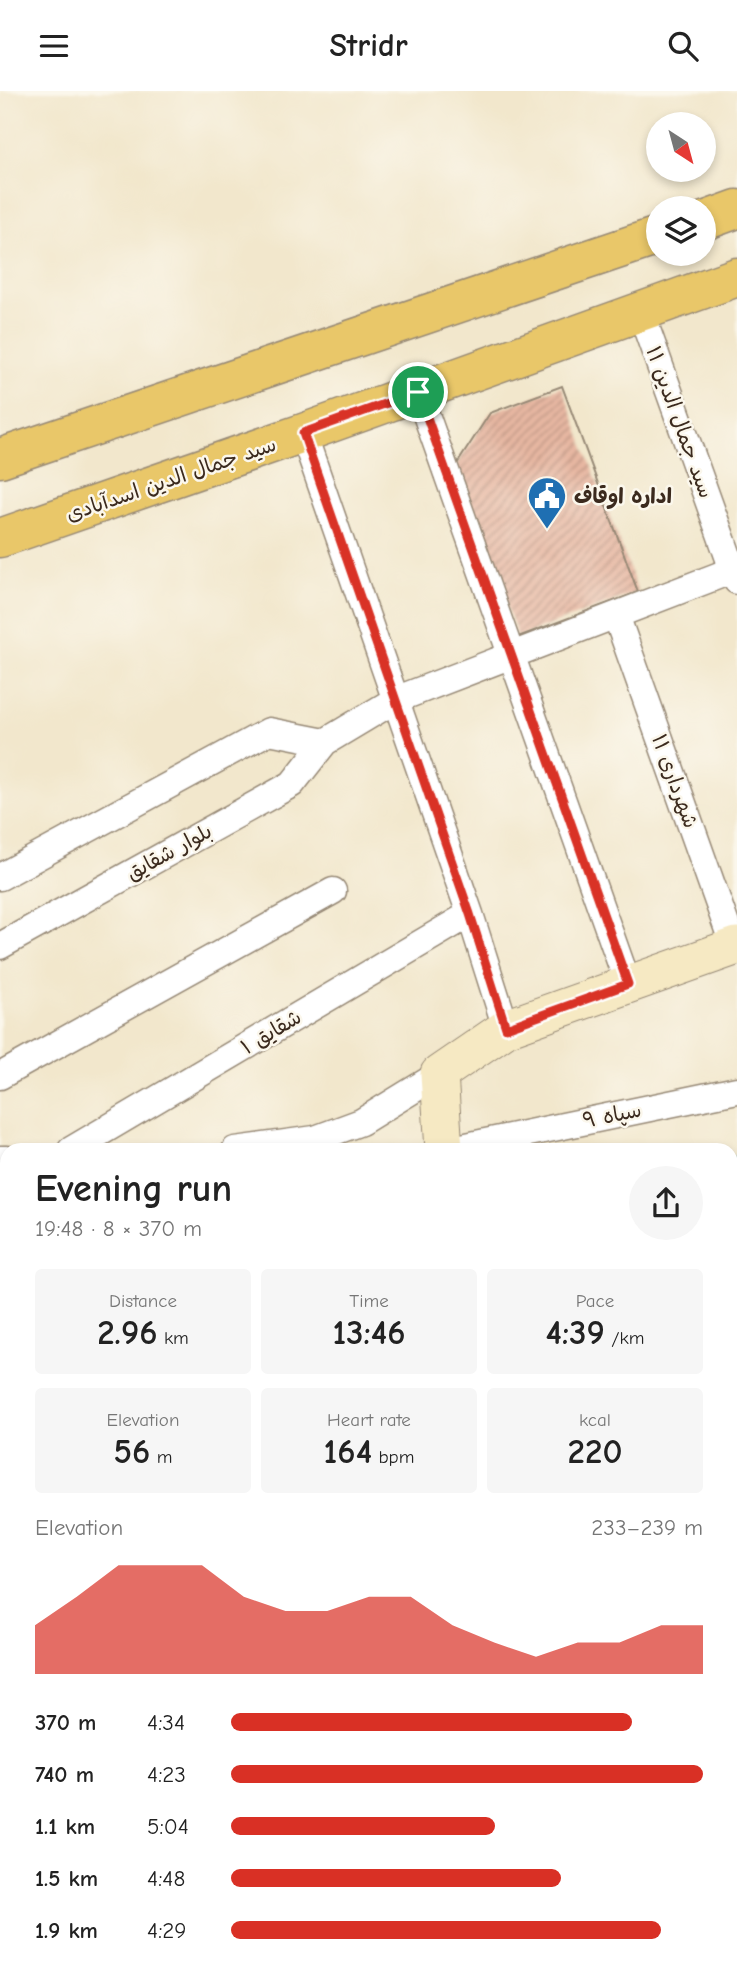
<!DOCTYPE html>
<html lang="en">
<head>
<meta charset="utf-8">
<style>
  :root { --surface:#fff; --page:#f6f6f6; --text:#222; --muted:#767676; --accent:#d93025 }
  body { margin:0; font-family:"Comic Neue","Playpen Sans Arabic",sans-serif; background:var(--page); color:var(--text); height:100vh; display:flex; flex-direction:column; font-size:26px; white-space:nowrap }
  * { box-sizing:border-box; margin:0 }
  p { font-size:23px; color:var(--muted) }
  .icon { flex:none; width:38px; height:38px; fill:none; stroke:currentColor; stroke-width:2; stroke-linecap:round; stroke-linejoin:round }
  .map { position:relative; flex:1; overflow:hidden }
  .side { position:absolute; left:0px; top:1052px; width:738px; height:831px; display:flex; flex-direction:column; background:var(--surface); border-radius:21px 21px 0 0; box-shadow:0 4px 10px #0003 }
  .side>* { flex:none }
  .needle { width:46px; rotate:144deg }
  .controls { position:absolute; left:646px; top:21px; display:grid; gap:14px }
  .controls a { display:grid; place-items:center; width:70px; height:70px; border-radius:50%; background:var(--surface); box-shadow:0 4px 10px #0003; font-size:35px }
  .pin { position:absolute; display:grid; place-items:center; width:60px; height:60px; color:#fff; margin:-30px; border:4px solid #fff; border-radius:50%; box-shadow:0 2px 7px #0007 }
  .round { display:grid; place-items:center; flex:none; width:74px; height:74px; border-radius:37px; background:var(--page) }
  .headline { display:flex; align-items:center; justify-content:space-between; height:119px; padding:0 35px }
  h1 { font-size:38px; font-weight:700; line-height:52px }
  .figures { display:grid; grid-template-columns:repeat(3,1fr); gap:10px; height:119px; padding:7px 35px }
  .figures div { display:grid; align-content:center; border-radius:7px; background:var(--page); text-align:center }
  .figures b { font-size:35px; font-weight:700 }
  .figures small { font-size:19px; font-weight:400 }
  .figures p { font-size:19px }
  .chart { height:196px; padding:14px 35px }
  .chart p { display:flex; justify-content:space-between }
  .chart svg { width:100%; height:126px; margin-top:7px; fill:var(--accent); opacity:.7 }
  ul { padding:0 35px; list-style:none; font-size:23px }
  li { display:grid; grid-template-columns:112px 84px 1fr; align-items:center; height:52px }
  li i { height:18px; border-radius:9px; background:var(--accent) }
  header { display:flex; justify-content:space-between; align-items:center; height:91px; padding:0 35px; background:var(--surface); font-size:32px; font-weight:700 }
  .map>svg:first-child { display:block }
  .grass { fill:url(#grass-dots); stroke:#60825e; stroke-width:2 }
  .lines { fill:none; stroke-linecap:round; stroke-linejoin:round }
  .stream { stroke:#43b0c0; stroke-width:8 }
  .building { fill:url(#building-hatch) }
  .street-casing { stroke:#968875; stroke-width:29 }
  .secondary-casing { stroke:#968875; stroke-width:39 }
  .primary-casing { stroke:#968875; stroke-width:41 }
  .street { stroke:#fff; stroke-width:26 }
  .secondary { stroke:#f6e9c3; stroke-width:37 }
  .primary { stroke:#e9c769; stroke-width:38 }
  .route-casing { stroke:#fff; stroke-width:14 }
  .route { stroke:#d93025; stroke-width:9 }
  .labels { text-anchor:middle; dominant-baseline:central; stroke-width:5; stroke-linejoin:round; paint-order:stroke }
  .street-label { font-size:21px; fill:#3b2a1e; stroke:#fbf7ec }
  .poi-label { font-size:21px; font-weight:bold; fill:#3b2a1e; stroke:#fbf7ec; text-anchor:start }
</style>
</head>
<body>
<header><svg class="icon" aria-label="menu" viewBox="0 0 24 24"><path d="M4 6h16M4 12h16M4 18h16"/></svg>Stridr<svg class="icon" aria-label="search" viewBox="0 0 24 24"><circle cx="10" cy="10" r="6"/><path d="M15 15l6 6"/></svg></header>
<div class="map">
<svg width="737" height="1882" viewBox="0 0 737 1882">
  <defs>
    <pattern id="grass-dots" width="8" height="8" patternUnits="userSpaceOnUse" patternTransform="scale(1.75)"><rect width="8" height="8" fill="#84db9f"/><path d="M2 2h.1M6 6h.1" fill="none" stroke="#73bc88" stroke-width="1.8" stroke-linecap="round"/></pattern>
    <pattern id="building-hatch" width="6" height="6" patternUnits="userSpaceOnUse" patternTransform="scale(1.75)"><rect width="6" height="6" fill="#e7b7a2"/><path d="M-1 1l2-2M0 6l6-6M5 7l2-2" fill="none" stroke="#bc9583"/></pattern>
  </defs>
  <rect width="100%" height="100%" fill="#fbf7ec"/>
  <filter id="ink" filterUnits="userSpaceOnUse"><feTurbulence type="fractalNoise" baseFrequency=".0143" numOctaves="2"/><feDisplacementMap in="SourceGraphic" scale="14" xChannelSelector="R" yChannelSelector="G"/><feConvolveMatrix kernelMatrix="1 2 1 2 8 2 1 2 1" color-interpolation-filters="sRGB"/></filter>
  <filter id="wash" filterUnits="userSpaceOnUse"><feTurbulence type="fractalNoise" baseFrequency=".00686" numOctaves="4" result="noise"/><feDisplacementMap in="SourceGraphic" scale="28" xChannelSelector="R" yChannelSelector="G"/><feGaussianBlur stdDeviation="1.57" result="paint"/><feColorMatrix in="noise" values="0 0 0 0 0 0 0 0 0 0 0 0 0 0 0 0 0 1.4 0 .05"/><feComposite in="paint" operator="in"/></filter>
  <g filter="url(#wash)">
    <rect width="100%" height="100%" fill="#f2e7cc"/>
    <!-- grass -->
    <path class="grass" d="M 0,1255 L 7,1255 L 7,1309 L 0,1304 Z"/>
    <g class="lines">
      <!-- stream -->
      <path class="stream" d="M 732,1070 L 737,1069
        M 0,1161 L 7,1161"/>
    </g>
    <g id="blocks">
      <!-- building -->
      <path class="building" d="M 562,295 L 638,501 L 518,546 L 455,376 L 490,322 Z"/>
    </g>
  </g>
  <g filter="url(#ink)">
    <use href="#blocks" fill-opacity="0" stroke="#968875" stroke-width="2"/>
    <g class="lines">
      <!-- street casing -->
      <g class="street-casing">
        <path id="street" d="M 641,222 L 737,490
          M 418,301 L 628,893
          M 303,342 L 470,823 L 506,937
          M 616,524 L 734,856
          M 0,786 L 269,640 L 325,651
          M 0,855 L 292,693 L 325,651 L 395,609 L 733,479
          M 0,985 L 333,800
          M 71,1059 L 470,823
          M 235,1059 L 315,1048 L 361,1031 L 439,983
          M 447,1059 L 737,999
          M 0,1068 L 7,1068
          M 732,1161 L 737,1160
          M 732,1289 L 737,1296
          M 732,1494 L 737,1501
          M 732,1658 L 737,1665
          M 0,1706 L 7,1713
          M 0,1816 L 7,1808
          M 0,1870 L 7,1862
          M 533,1876 L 538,1882
          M 227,1882 L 235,1876"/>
      </g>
      <!-- secondary casing -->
      <g class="secondary-casing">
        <path id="secondary" d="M 444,1059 L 439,983 L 506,937 L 737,855
          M 0,1221 L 7,1221
          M 732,1694 L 737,1686
          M 713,1876 L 716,1882
          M 596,1882 L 600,1876"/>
      </g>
      <!-- primary casing -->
      <g class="primary-casing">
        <path id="primary" d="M 704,130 L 737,118
          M 0,367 L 658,145
          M 0,447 L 303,342 L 737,186"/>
      </g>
      <!-- street -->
      <use href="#street" class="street"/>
      <!-- secondary -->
      <use href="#secondary" class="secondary"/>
      <!-- primary -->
      <use href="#primary" class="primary"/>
    </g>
  </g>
  <g class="lines" filter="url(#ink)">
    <!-- route casing -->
    <g class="route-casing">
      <path id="route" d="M 418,301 L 628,893 L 506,937 L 470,823 L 303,342 Z"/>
    </g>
    <!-- route -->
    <use href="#route" class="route"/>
  </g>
  <!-- icons -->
  <defs>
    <g id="civic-pin" transform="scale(2.0125)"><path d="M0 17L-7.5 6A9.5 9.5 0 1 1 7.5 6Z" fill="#1f6fb2" stroke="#fbf7ec"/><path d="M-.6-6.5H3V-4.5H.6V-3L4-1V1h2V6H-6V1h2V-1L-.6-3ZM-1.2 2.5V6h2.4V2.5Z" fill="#fff"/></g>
  </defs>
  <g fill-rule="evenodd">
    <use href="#civic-pin" x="547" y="405"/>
  </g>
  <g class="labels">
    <!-- street labels -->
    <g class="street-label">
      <text transform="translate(680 331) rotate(70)">سید جمال الدین ۱۱</text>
      <text transform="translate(171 388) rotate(-19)">سید جمال الدین اسدآبادی</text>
      <text transform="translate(675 690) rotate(70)">شهرداری ۱۱</text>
      <text transform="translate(169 761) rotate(-29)">بلوار شقایق</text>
      <text transform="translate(271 941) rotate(-31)">شقایق ۱</text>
      <text transform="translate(612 1024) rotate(-11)">سپاه ۹</text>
    </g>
    <!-- poi labels -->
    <g class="poi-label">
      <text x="574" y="405">اداره اوقاف</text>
    </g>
  </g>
</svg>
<div class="controls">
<a><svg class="needle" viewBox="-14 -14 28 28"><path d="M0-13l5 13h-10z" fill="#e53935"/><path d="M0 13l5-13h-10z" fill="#767676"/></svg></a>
<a><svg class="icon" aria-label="layers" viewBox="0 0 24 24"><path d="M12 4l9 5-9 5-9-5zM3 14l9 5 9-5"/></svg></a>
</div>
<div class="pin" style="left:418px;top:301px;background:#1e9e55"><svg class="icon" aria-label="arrive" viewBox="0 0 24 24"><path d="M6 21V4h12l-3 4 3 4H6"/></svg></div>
<section class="side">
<div class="headline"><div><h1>Evening run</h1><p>19:48 · 8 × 370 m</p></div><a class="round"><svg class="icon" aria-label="share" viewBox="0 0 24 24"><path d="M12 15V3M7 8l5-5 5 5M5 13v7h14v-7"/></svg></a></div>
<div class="figures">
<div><p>Distance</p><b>2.96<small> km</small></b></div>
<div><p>Time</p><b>13:46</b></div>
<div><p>Pace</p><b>4:39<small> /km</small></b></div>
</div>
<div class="figures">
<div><p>Elevation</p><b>56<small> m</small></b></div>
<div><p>Heart rate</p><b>164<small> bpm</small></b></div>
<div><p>kcal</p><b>220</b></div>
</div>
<div class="chart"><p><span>Elevation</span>233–239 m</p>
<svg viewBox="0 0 160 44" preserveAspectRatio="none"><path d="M0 44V27L10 17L20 6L30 6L40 6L50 17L60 22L70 22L80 17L90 17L100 27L110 33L120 38L130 33L140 33L150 27L160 27V44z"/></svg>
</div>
<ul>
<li><b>370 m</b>4:34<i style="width:85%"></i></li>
<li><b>740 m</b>4:23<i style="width:100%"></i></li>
<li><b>1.1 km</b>5:04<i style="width:56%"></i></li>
<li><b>1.5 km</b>4:48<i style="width:70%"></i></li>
<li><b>1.9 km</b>4:29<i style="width:91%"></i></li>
</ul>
</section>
</div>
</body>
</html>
